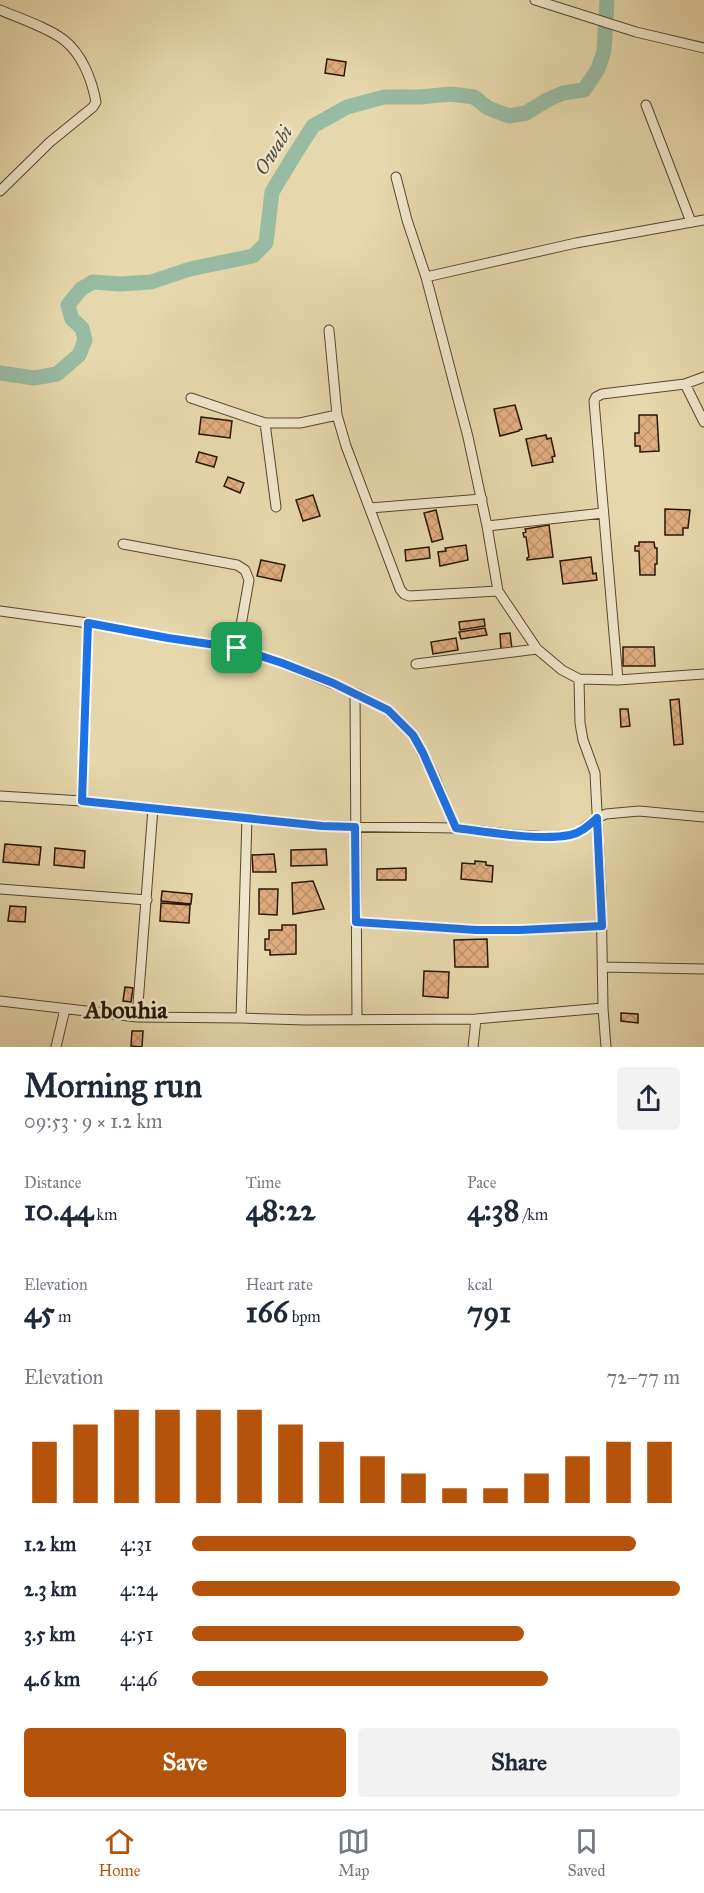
<!DOCTYPE html>
<html lang="en">
<head>
<meta charset="utf-8">
<style>
  :root { --surface:#fff; --page:#f2f2f3; --text:#1f2937; --muted:#747a83; --line:#e0e1e3; --accent:#b45309 }
  body { margin:0; font-family:"IM FELL Great Primer",serif; background:var(--page); color:var(--text); height:100vh; display:flex; flex-direction:column; font-size:22px; white-space:nowrap }
  * { box-sizing:border-box; margin:0 }
  p { font-size:20px; color:var(--muted) }
  .icon { flex:none; width:33px; height:33px; fill:none; stroke:currentColor; stroke-width:2; stroke-linecap:round; stroke-linejoin:round }
  .map { position:relative; height:1047px; overflow:hidden }
  .panel { display:flex; flex-direction:column; background:var(--surface); flex:1 }
  .panel>* { flex:none }
  .pin { position:absolute; display:grid; place-items:center; width:51px; height:51px; color:#fff; margin:-26px; border-radius:12px; box-shadow:0 3px 9px #0006 }
  .round { display:grid; place-items:center; flex:none; width:63px; height:63px; border-radius:6px; background:var(--page) }
  .head { display:flex; align-items:center; justify-content:space-between; height:102px; padding:0 24px }
  h1 { font-size:33px; font-weight:700; line-height:45px }
  .figures { display:grid; grid-template-columns:repeat(3,1fr); gap:9px; height:102px; padding:6px 24px }
  .figures div { display:grid; align-content:center }
  .figures b { font-size:30px; font-weight:700 }
  .figures small { font-size:16px; font-weight:400 }
  .figures p { font-size:16px }
  .chart { height:168px; padding:12px 24px }
  .chart p { display:flex; justify-content:space-between }
  .chart svg { width:100%; height:108px; margin-top:6px; stroke:var(--accent); stroke-width:6 }
  .cta { display:flex; gap:12px; margin-top:auto; padding:12px 24px }
  .cta a { flex:1; height:69px; border-radius:6px; background:var(--accent); color:#fff; font-size:24px; font-weight:700; line-height:69px; text-align:center }
  .cta a+a { background:var(--page); color:var(--text) }
  ul { padding:0 24px; list-style:none; font-size:20px }
  li { display:grid; grid-template-columns:96px 72px 1fr; align-items:center; height:45px }
  li i { height:15px; border-radius:8px; background:var(--accent) }
  .tabs { display:flex; justify-content:space-around; align-items:center; height:84px; border-top:2px solid var(--line); background:var(--surface); font-size:16px; color:var(--muted) }
  .tabs a { display:grid; justify-items:center; gap:3px }
  .tabs .selected { color:var(--accent) }
  .map>svg:first-child { display:block }
  .lines { fill:none; stroke-linecap:round; stroke-linejoin:round }
  .river { stroke:#98bba4; stroke-width:15 }
  .building { fill:url(#building-cross-hatch); stroke:#271708; stroke-width:1.5 }
  .minor-casing { stroke:#574731; stroke-width:11 }
  .minor { stroke:#efe6c9; stroke-width:9 }
  .route-casing { stroke:#fff; stroke-width:12 }
  .route { stroke:#1a73e8; stroke-width:8 }
  .labels { text-anchor:middle; dominant-baseline:central; stroke-width:5; stroke-linejoin:round; paint-order:stroke }
  .water-label { font-size:20px; font-style:italic; fill:#4f503f; stroke:#efe6c9 }
  .district-label { font-size:24px; font-weight:bold; fill:#271708; stroke:#efe6c9 }
</style>
</head>
<body>
<div class="map">
<svg width="704" height="1047" viewBox="0 0 704 1047">
  <defs>
    <pattern id="building-cross-hatch" width="8" height="8" patternUnits="userSpaceOnUse" patternTransform="scale(1.5)"><rect width="8" height="8" fill="#e0ad80"/><path d="M0 0l8 8M0 8l8-8" fill="none" stroke="#c0946d"/></pattern>
  </defs>
  <rect width="100%" height="100%" fill="#e6d8ac"/>
  <filter id="stains"><feTurbulence type="fractalNoise" baseFrequency=".00333" numOctaves="4"/><feColorMatrix values="0 0 0 0 .2 0 0 0 0 .09 0 0 0 0 .02 0 0 0 .5 -.17"/></filter>
  <radialGradient id="worn" r=".72"><stop offset=".6" stop-color="#630" stop-opacity="0"/><stop offset="1" stop-color="#630" stop-opacity=".3"/></radialGradient>
  <g class="lines">
    <!-- river -->
    <path class="river" d="M 0,373 L 34,378 L 57,374 L 79,355 L 85,340 L 82,328 L 72,319 L 68,305 L 81,289 L 93,282 L 120,284 L 151,282 L 190,269 L 253,256 L 266,243 L 272,192 L 295,154 L 313,126 L 347,107 L 384,97 L 420,97 L 451,94 L 474,97 L 488,108 L 509,116 L 526,113 L 547,100 L 563,93 L 584,90 L 598,69 L 604,51 L 607,0"/>
  </g>
  <!-- building -->
  <path class="building" d="M 327,59 L 346,62 L 344,76 L 325,73 Z
    M 515,405 L 522,429 L 519,430 L 519,431 L 500,436 L 494,409 Z
    M 639,415 L 657,415 L 659,451 L 640,452 L 640,446 L 635,446 L 635,433 L 639,433 Z
    M 201,417 L 232,421 L 230,438 L 199,434 Z
    M 546,435 L 547,439 L 551,438 L 555,456 L 552,457 L 553,462 L 532,466 L 526,439 Z
    M 199,452 L 217,457 L 214,467 L 196,462 Z
    M 228,477 L 244,483 L 240,493 L 224,486 Z
    M 313,495 L 320,516 L 303,521 L 296,500 Z
    M 665,509 L 690,510 L 688,528 L 683,528 L 683,535 L 665,535 Z
    M 436,510 L 443,539 L 432,542 L 424,513 Z
    M 549,525 L 553,557 L 527,560 L 527,558 L 529,557 L 526,537 L 524,537 L 523,533 L 526,532 L 525,529 Z
    M 639,542 L 654,542 L 655,548 L 657,548 L 657,564 L 655,564 L 655,575 L 640,575 L 639,551 L 635,551 L 635,546 L 639,546 Z
    M 466,545 L 468,560 L 440,566 L 438,552 L 446,551 L 445,548 Z
    M 429,547 L 430,558 L 406,561 L 405,550 Z
    M 591,557 L 593,574 L 596,573 L 597,580 L 563,584 L 560,561 Z
    M 261,560 L 285,565 L 281,581 L 257,576 Z
    M 484,619 L 485,626 L 460,630 L 459,622 Z
    M 485,628 L 487,635 L 461,639 L 459,632 Z
    M 510,633 L 512,649 L 501,650 L 500,634 Z
    M 456,638 L 458,650 L 433,654 L 431,642 Z
    M 623,647 L 654,647 L 655,666 L 623,666 Z
    M 679,699 L 683,744 L 674,745 L 670,700 Z
    M 620,709 L 628,709 L 630,726 L 621,727 Z
    M 5,844 L 41,847 L 39,865 L 3,862 Z
    M 55,848 L 85,851 L 84,868 L 54,865 Z
    M 326,849 L 327,865 L 291,866 L 291,850 Z
    M 274,854 L 276,872 L 253,872 L 252,855 Z
    M 475,861 L 486,862 L 486,865 L 493,866 L 492,882 L 461,879 L 462,863 L 475,864 Z
    M 406,868 L 406,880 L 377,880 L 377,869 Z
    M 313,881 L 324,909 L 293,914 L 292,883 Z
    M 259,889 L 278,889 L 277,915 L 259,914 Z
    M 162,891 L 192,894 L 191,904 L 161,901 Z
    M 161,903 L 190,905 L 189,923 L 160,921 Z
    M 10,906 L 26,907 L 25,922 L 8,921 Z
    M 282,925 L 296,925 L 296,954 L 270,955 L 270,950 L 265,950 L 265,939 L 269,939 L 269,930 L 282,930 Z
    M 487,939 L 488,967 L 455,967 L 454,940 Z
    M 424,971 L 449,972 L 448,998 L 423,996 Z
    M 125,987 L 133,988 L 131,1002 L 123,1001 Z
    M 621,1013 L 638,1014 L 638,1023 L 621,1021 Z
    M 132,1031 L 143,1031 L 142,1047 L 131,1046 Z"/>
  <g class="lines">
    <!-- minor casing -->
    <g class="minor-casing">
      <path id="minor" d="M 535,0 L 636,32 L 704,48
        M 0,10 C 19,18 49,28 64,40 C 82,54 92,80 96,102 L 93,107 L 50,142 L 0,191
        M 646,105 L 691,222
        M 396,177 L 407,220 L 426,277 L 468,437 L 487,526 L 498,591 L 537,649 L 562,670 L 579,679 L 618,680 L 704,674
        M 426,277 L 576,243 L 704,220
        M 329,330 L 337,415 L 346,446 L 400,589 L 404,594 L 409,596 L 498,591
        M 685,384 L 704,422
        M 191,398 L 265,423 L 300,423 L 337,415
        M 265,423 L 276,507
        M 370,508 L 482,499
        M 487,526 L 603,513
        M 123,544 L 237,565 L 245,570 L 249,580 L 237,648
        M 0,611 L 88,623 L 168,638 L 237,648 L 282,663 L 355,693 L 388,710 L 413,735 L 434,776 L 456,828
        M 416,664 L 537,649
        M 618,680 L 594,401 L 596,397 L 602,394 L 685,384 L 704,377
        M 355,693 L 357,1020
        M 0,796 L 82,801 L 322,826 L 456,828 L 515,835 L 550,837 L 570,835 L 580,831 L 597,818 L 606,814 L 639,811 L 704,817
        M 82,801 L 88,623
        M 0,889 L 147,900
        M 356,922 L 476,930 L 520,930 L 602,926
        M 603,967 L 704,969
        M 0,1001 L 137,1017 L 241,1018 L 306,1020 L 476,1019 L 603,1008 L 601,890 L 595,773 L 583,740 L 580,723 L 579,679
        M 603,1008 L 606,1047
        M 137,1017 L 153,808
        M 241,1018 L 247,818
        M 56,1047 L 65,1009
        M 473,1047 L 476,1019"/>
    </g>
    <!-- minor -->
    <use href="#minor" class="minor"/>
  </g>
  <g class="lines">
    <!-- route casing -->
    <g class="route-casing">
      <path id="route" d="M 88,623 L 168,638 L 237,648 L 282,663 L 333,683 L 388,710 L 413,735 L 423,753 L 456,828 C 488,832 539,841 570,835 C 581,833 589,825 597,818 L 602,926 L 520,930 L 476,930 L 356,922 L 355,827 L 322,826 L 82,801 Z"/>
    </g>
    <!-- route -->
    <use href="#route" class="route"/>
  </g>
  <g class="labels">
    <!-- water labels -->
    <g class="water-label">
      <text transform="translate(273 150) rotate(-58)">Owabi</text>
    </g>
    <!-- district labels -->
    <g class="district-label">
      <text x="126" y="1010">Abouhia</text>
    </g>
  </g>
  <rect width="100%" height="100%" filter="url(#stains)"/>
  <rect width="100%" height="100%" fill="url(#worn)"/>
</svg>
<div class="pin" style="left:237px;top:648px;background:#1e9e55"><svg class="icon" aria-label="arrive" viewBox="0 0 24 24"><path d="M6 21V4h12l-3 4 3 4H6"/></svg></div>
</div>
<section class="panel">
<div class="head"><div><h1>Morning run</h1><p>09:53 · 9 × 1.2 km</p></div><a class="round"><svg class="icon" aria-label="share" viewBox="0 0 24 24"><path d="M12 15V3M7 8l5-5 5 5M5 13v7h14v-7"/></svg></a></div>
<div class="figures">
<div><p>Distance</p><b>10.44<small> km</small></b></div>
<div><p>Time</p><b>48:22</b></div>
<div><p>Pace</p><b>4:38<small> /km</small></b></div>
</div>
<div class="figures">
<div><p>Elevation</p><b>45<small> m</small></b></div>
<div><p>Heart rate</p><b>166<small> bpm</small></b></div>
<div><p>kcal</p><b>791</b></div>
</div>
<div class="chart"><p><span>Elevation</span>72–77 m</p>
<svg viewBox="0 0 160 44" preserveAspectRatio="none"><path d="M5 44V19M15 44V12M25 44V6M35 44V6M45 44V6M55 44V6M65 44V12M75 44V19M85 44V25M95 44V32M105 44V38M115 44V38M125 44V32M135 44V25M145 44V19M155 44V19"/></svg>
</div>
<ul>
<li><b>1.2 km</b>4:31<i style="width:91%"></i></li>
<li><b>2.3 km</b>4:24<i style="width:100%"></i></li>
<li><b>3.5 km</b>4:51<i style="width:68%"></i></li>
<li><b>4.6 km</b>4:46<i style="width:73%"></i></li>
</ul>
<div class="cta"><a>Save</a><a>Share</a></div>
</section>
<nav class="tabs">
<a class="selected"><svg class="icon" aria-label="home" viewBox="0 0 24 24"><path d="M3 11l9-7 9 7M6 9v11h12V9"/></svg>Home</a>
<a><svg class="icon" aria-label="map" viewBox="0 0 24 24"><path d="M3 6l6-2 6 2 6-2v14l-6 2-6-2-6 2zM9 4v14M15 6v14"/></svg>Map</a>
<a><svg class="icon" aria-label="saved" viewBox="0 0 24 24"><path d="M7 4h10v16l-5-4-5 4z"/></svg>Saved</a>
</nav>
</body>
</html>
